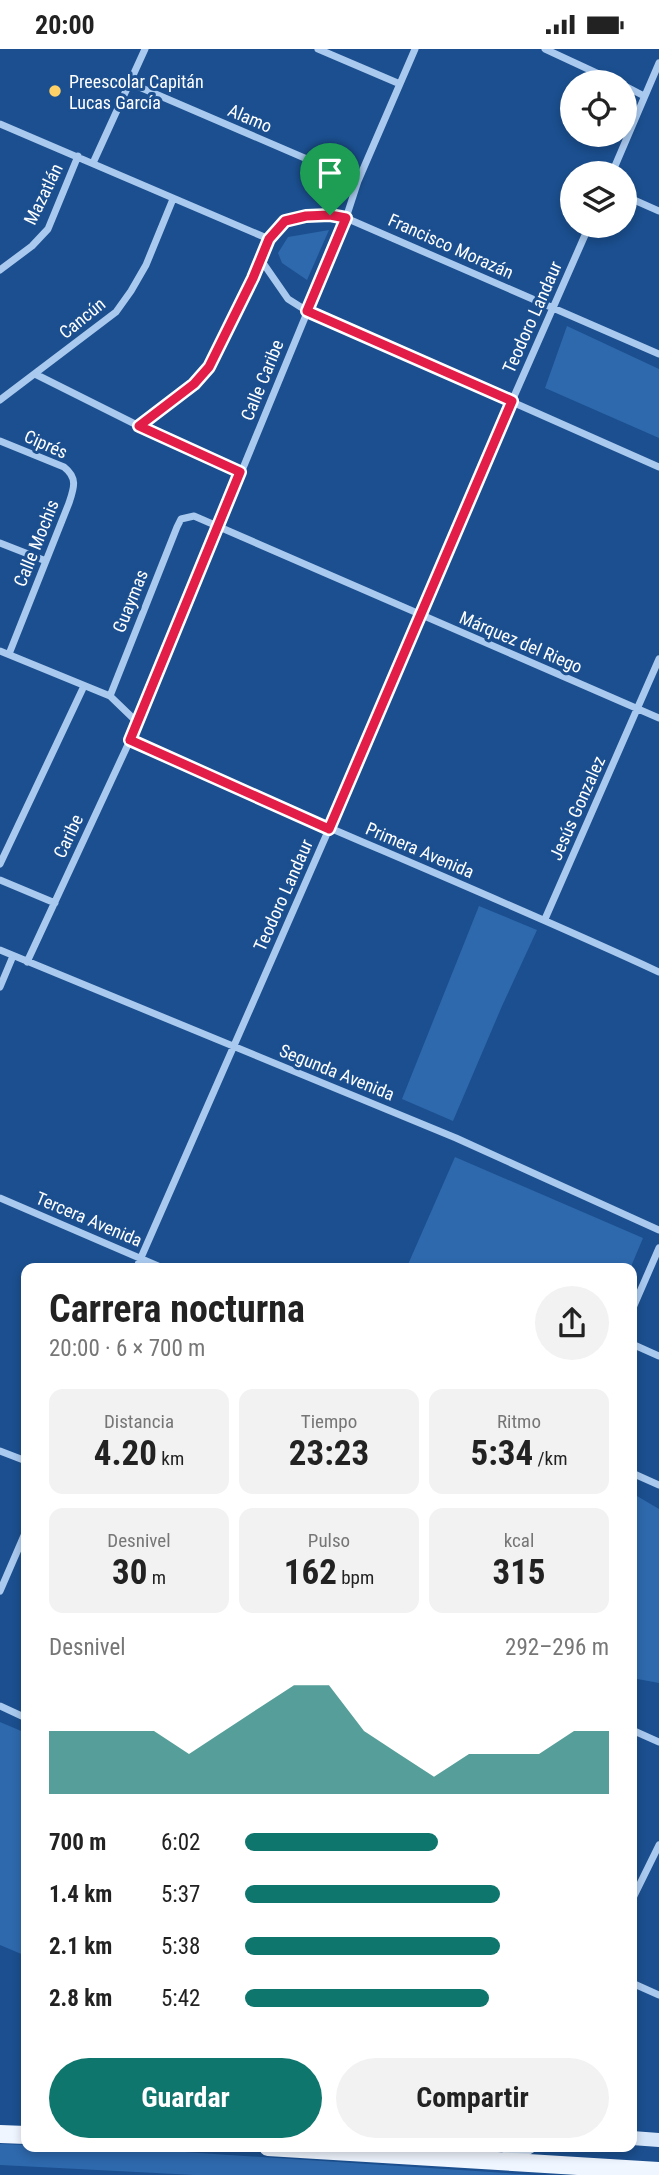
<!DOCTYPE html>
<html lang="es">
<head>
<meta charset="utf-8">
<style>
  :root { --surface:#fff; --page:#f2f2f2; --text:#222; --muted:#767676; --accent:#0f766e }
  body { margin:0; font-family:"Roboto Condensed",sans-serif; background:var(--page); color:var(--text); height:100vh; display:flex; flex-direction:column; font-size:26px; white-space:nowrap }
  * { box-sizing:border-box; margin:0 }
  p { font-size:23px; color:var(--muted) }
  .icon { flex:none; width:38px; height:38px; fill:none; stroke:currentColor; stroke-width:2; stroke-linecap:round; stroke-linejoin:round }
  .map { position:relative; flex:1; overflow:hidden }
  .sheet { position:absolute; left:21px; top:1214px; width:616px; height:889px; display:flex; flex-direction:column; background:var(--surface); border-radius:14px; box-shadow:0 4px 10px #0003 }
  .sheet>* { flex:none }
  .fabs { position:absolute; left:560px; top:21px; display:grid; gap:14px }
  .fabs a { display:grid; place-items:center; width:77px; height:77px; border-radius:50%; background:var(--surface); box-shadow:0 4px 10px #0003; font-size:35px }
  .pin { position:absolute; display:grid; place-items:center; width:60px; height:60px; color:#fff; margin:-72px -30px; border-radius:50% 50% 50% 0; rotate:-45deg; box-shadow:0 0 7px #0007 }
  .pin .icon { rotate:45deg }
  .round { display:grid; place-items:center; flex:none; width:74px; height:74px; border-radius:37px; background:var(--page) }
  .head { display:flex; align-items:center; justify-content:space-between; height:119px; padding:0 28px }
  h1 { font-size:38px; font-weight:700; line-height:52px }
  .figures { display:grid; grid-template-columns:repeat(3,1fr); gap:10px; height:119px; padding:7px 28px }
  .figures div { display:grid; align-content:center; border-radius:14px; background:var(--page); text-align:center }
  .figures b { font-size:35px; font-weight:700 }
  .figures small { font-size:19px; font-weight:400 }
  .figures p { font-size:19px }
  .chart { height:196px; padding:14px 28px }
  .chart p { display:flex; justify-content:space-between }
  .chart svg { width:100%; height:126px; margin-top:7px; fill:var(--accent); opacity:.7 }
  .button { display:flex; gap:14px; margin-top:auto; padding:14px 28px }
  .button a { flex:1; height:80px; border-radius:42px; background:var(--accent); color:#fff; font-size:28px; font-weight:700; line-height:80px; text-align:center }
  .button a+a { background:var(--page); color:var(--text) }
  ul { padding:0 28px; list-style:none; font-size:23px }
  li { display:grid; grid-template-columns:112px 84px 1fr; align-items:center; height:52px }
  li i { height:18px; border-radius:9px; background:var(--accent) }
  .status { display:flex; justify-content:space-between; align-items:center; height:49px; padding:0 35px; background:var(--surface); direction:ltr }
  .status svg { height:19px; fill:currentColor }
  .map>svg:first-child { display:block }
  .green { fill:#2e69ad }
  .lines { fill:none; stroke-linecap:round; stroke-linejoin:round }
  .street { stroke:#a9c9ee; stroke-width:7 }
  .secondary { stroke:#d6e6fa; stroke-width:14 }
  .primary { stroke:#f0f6ff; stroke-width:18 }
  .route-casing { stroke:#fff; stroke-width:14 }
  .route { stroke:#e11d48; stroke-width:9 }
  .poi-dot { fill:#ffd166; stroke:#1b4f8f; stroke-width:2.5 }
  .labels { text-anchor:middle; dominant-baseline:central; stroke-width:6; stroke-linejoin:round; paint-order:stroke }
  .poi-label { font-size:18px; fill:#fff; stroke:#1b4f8f; text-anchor:start }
  .street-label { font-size:18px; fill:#fff; stroke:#1b4f8f }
</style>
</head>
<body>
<div class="status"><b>20:00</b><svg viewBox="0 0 49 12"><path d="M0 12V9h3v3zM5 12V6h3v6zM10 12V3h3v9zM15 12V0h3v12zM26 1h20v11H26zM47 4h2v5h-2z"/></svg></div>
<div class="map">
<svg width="659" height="2126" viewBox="0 0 659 2126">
  <rect width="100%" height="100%" fill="#1b4f8f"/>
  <!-- green -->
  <path class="green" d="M 329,181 L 307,231 L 282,214 L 278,204 L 288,188 Z
    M 567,277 L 659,320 L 659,389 L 545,339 Z
    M 479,857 L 537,881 L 502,957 L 453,1072 L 402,1050 Z
    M 455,1108 L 643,1189 L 630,1220 L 406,1220 Z
    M 632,1444 L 659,1460 L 659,1634 L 632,1629 Z
    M 0,1673 L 26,1684 L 26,1907 L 0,1896 Z
    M 0,2095 L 26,2096 L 26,2098 L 124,2099 L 536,2126 L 194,2126 L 0,2116 Z"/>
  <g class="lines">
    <!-- street -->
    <path class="street" d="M 318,0 L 400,35
      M 545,0 L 616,33
      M 130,34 L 358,132
      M 625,37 L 644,47
      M 0,75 L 269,190 C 274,185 279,176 284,173 C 300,162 329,166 346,169 L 659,305
      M 93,114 L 145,0
      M 612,124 L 659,14
      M 625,147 L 659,162
      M 261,211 L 288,250 L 307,262 L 659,418
      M 0,221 L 32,197 L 48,180 L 78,107
      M 35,325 L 139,377 L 240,423
      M 0,351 L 116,263 L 131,242 L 146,216 L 173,150
      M 139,377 L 194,335 L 209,318 L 253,229 L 269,190
      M 0,392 L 64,418 C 78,429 74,439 69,454 L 9,605
      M 0,494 L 46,512
      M 0,602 L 110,647 L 138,674
      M 110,647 L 177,478 L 181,470 L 194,467 L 659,669
      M 130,691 C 305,771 484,842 659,923
      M 0,815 L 84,637
      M 0,831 L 55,854
      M 545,870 L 659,610
      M 0,901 L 456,1089 L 659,1181
      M 27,913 L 138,674 L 346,169 L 358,132 L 415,0
      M 0,938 L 13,907
      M 0,1149 L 165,1220
      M 136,1220 L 329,780 L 512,352 L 589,177
      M 632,1261 L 659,1199
      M 632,1295 L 659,1307
      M 0,1402 L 26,1412
      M 632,1424 L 659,1436
      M 0,1542 L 26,1482
      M 0,1657 L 26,1669
      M 632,1681 L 659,1693
      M 632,1851 L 659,1796
      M 632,1934 L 659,1946"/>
    <!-- secondary -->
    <path class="secondary" d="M 632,2089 L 659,2091
      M 499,2113 L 529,2098"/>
    <!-- primary -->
    <path class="primary" d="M 0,2085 L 26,2086
      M 268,2098 L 659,2122"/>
  </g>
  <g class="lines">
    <!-- route casing -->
    <g class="route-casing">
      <path id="route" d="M 330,166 L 346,169 L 307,262 L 512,352 L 329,780 L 130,691 L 240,423 L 139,377 L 194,335 L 209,318 L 253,229 L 269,190 L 285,172 L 306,167 Z"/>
    </g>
    <!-- route -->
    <use href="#route" class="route"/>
  </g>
  <!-- markers -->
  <circle class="poi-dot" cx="55" cy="42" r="7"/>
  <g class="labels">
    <!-- poi labels -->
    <g class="poi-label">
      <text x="69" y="32">Preescolar Capitán<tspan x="69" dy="21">Lucas García</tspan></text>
    </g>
    <!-- street labels -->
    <g class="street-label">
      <text transform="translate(250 69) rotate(23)">Alamo</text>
      <text transform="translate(43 145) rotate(-64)">Mazatlán</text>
      <text transform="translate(451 197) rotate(24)">Francisco Morazán</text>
      <text transform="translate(532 268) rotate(-66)">Teodoro Landaur</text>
      <text transform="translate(82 269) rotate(-39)">Cancún</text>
      <text transform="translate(262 331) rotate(-68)">Calle Caribe</text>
      <text transform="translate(46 395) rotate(24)">Ciprés</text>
      <text transform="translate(36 494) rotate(-68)">Calle Mochis</text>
      <text transform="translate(130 552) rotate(-68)">Guaymas</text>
      <text transform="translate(521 593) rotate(23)">Márquez del Riego</text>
      <text transform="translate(577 759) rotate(-66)">Jesús Gonzalez</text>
      <text transform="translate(68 787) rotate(-65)">Caribe</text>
      <text transform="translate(420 801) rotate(23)">Primera Avenida</text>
      <text transform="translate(283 846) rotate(-66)">Teodoro Landaur</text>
      <text transform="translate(337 1023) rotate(22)">Segunda Avenida</text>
      <text transform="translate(89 1170) rotate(23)">Tercera Avenida</text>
    </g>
  </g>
</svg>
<div class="fabs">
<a><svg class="icon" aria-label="locate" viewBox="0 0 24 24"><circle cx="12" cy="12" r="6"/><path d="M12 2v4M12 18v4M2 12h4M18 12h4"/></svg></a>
<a><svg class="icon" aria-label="layers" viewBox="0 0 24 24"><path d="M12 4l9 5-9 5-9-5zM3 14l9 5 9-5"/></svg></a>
</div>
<div class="pin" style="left:330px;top:166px;background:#1e9e55"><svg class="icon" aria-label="arrive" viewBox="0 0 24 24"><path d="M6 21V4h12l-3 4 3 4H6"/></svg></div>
<section class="sheet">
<div class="head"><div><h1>Carrera nocturna</h1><p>20:00 · 6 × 700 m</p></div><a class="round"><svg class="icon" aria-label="share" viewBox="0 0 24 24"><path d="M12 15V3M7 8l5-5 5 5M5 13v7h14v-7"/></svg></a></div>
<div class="figures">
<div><p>Distancia</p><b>4.20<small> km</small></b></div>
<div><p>Tiempo</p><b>23:23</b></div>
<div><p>Ritmo</p><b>5:34<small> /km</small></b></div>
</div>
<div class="figures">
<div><p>Desnivel</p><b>30<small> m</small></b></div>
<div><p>Pulso</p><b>162<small> bpm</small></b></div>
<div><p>kcal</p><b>315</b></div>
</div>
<div class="chart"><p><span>Desnivel</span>292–296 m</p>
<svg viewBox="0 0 160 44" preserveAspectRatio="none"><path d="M0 44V22L10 22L20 22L30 22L40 30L50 22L60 14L70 6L80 6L90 22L100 30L110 38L120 30L130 30L140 30L150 22L160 22V44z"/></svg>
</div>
<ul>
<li><b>700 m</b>6:02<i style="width:53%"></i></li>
<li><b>1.4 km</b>5:37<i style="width:70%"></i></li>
<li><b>2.1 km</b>5:38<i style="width:70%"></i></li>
<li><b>2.8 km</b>5:42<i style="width:67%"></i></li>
</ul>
<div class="button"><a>Guardar</a><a>Compartir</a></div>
</section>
</div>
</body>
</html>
